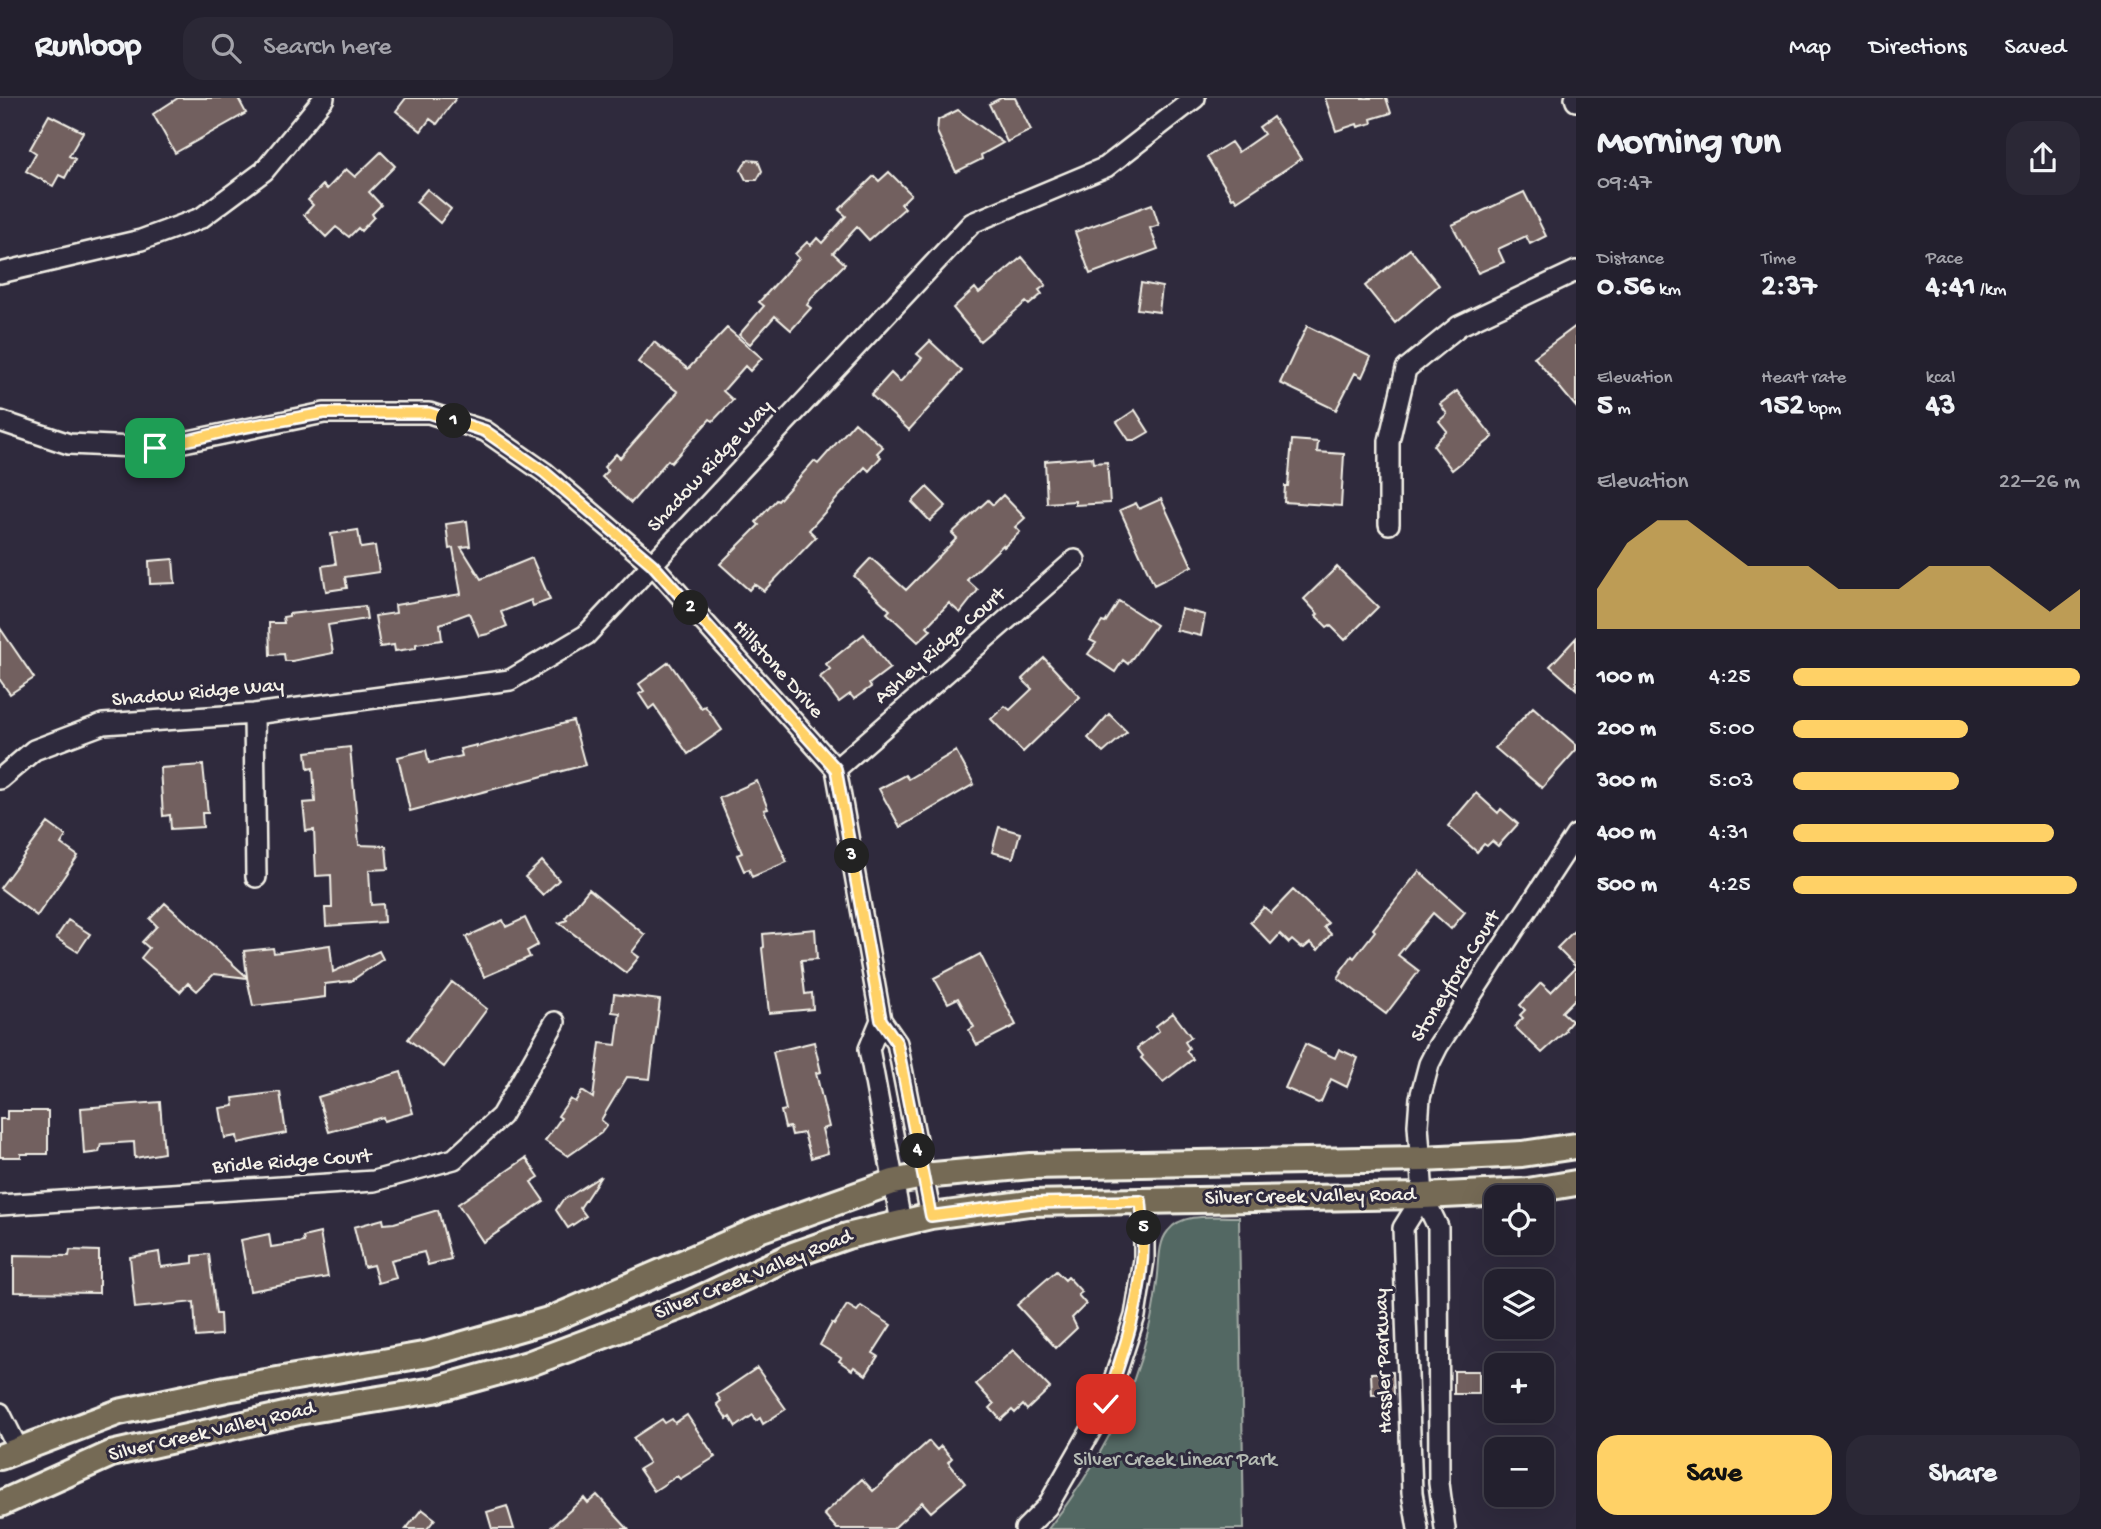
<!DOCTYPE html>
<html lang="en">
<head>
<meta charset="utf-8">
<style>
  :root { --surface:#23202e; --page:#2b2836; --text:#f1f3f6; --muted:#a3a3aa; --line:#403e4a; --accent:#ffd166 }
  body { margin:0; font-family:"Gochi Hand",sans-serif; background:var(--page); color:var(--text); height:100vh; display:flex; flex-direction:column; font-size:26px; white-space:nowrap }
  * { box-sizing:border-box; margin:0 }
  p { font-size:23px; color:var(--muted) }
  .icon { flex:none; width:38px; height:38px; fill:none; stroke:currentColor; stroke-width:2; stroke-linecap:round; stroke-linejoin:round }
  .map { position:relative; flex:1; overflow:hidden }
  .sheet { display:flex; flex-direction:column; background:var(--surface); width:525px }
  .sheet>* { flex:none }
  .buttons { position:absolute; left:1484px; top:1087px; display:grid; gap:14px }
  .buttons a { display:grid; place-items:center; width:70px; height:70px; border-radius:14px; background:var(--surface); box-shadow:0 7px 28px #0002,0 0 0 2px var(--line); font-size:35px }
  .pin { position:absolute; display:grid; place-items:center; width:60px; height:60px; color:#fff; margin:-30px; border-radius:14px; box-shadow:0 4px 10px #0006 }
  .km { position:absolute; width:35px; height:35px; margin:-18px; border-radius:50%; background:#222; color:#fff; font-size:19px; line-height:35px; text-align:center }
  .round { display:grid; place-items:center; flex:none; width:74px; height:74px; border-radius:21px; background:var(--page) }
  .head { display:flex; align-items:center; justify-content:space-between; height:119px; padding:0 21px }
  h1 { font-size:38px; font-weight:700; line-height:52px }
  .stats { display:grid; grid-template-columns:repeat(3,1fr); gap:10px; height:119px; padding:7px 21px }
  .stats div { display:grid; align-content:center }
  .stats b { font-size:30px; font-weight:700 }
  .stats small { font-size:19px; font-weight:400 }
  .stats p { font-size:19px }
  .chart { height:196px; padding:14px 21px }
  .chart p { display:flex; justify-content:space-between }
  .chart svg { width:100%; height:126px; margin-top:7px; fill:var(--accent); opacity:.7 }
  .cta { display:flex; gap:14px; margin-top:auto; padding:14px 21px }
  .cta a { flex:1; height:80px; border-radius:21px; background:var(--accent); color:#111; font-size:28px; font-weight:700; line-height:80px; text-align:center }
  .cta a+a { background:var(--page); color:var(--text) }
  ul { padding:0 21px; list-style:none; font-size:23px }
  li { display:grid; grid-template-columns:112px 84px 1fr; align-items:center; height:52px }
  li i { height:18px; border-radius:9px; background:var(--accent) }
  header { display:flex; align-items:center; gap:42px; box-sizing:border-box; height:98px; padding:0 35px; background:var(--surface); border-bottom:2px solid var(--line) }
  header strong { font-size:33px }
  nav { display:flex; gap:38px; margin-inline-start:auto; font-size:24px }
  .search { width:490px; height:63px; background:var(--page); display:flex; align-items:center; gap:18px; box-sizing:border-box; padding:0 24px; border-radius:21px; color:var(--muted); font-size:26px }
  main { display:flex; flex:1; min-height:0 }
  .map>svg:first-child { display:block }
  .green { fill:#536863; stroke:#a4aca6; stroke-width:2 }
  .building { fill:#72605f; stroke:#f4f1e8; stroke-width:2 }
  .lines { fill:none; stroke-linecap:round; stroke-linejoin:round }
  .minor-casing { stroke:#f4f1e8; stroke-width:24 }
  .major-casing { stroke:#f4f1e8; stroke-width:30 }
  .minor { stroke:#2f2a3d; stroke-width:19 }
  .major { stroke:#746b55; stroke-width:24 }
  .route-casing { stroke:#fff; stroke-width:14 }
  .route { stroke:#ffd166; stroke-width:9 }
  .labels { text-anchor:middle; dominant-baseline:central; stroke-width:6; stroke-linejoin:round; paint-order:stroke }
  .street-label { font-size:21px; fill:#f4f1e8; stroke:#2f2a3d }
  .park-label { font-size:21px; fill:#b4bab3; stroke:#2f2a3d }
</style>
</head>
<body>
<header>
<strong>Runloop</strong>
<div class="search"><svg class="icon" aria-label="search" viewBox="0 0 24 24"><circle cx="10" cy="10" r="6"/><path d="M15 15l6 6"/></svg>Search here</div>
<nav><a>Map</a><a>Directions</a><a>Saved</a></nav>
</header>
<main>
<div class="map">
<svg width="1576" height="1431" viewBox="0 0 1576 1431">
  <rect width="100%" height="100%" fill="#2f2a3d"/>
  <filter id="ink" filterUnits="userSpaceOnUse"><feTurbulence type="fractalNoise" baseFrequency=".0143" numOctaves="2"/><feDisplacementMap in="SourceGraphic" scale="14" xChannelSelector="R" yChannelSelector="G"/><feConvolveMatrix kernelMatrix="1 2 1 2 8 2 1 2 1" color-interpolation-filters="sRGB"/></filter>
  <g filter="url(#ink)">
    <!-- green -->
    <path class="green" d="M 1239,1119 L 1244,1431 L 1048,1431 C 1094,1373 1130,1310 1147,1237 C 1152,1220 1155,1202 1157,1184 C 1160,1168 1157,1146 1168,1133 C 1183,1113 1218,1120 1239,1119 Z"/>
    <!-- building -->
    <path class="building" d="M 178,0 L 238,0 L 246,15 L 175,55 L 153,16 Z
      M 406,0 L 456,0 L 437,26 L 430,21 L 421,33 L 396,13 Z
      M 1001,0 L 1015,0 L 1031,32 L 1007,44 L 989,6 Z
      M 1325,0 L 1386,0 L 1391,15 L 1371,21 L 1372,25 L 1358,29 L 1357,26 L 1336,33 Z
      M 958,12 L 1003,45 L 981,57 L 982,61 L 956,74 L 937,34 L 938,22 Z
      M 49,17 L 83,34 L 69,58 L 75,61 L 65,80 L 59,77 L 53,88 L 26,73 L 36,55 L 30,51 Z
      M 1273,19 L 1301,61 L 1237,103 L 1234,99 L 1232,100 L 1207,59 L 1231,44 L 1238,54 L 1264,36 L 1259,29 Z
      M 381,54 L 395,68 L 369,94 L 381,107 L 372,116 L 374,119 L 361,133 L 358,130 L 349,139 L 336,129 L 326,139 L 304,117 L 313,107 L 308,102 L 323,87 L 327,91 L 346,71 L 355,79 Z
      M 747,62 L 758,63 L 762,73 L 757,82 L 746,82 L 741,72 Z
      M 889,74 L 911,96 L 901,106 L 905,110 L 869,142 L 857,129 L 833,155 L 845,166 L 813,198 L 807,207 L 811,210 L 791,232 L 775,218 L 750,246 L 739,237 L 764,208 L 759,204 L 799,160 L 795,156 L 807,144 L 811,147 L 817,140 L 822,145 L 846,118 L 839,112 L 874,78 L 879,83 Z
      M 427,91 L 451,111 L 440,125 L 416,104 Z
      M 1524,94 L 1546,138 L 1530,146 L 1526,138 L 1498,151 L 1504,164 L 1478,175 L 1452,127 Z
      M 1152,106 L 1159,127 L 1150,130 L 1158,151 L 1090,176 L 1075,134 Z
      M 1410,151 L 1439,187 L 1395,225 L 1365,188 Z
      M 1022,159 L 1046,187 L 1039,192 L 1042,196 L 1029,207 L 1026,204 L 980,243 L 953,210 L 975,190 L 979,195 Z
      M 1141,185 L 1162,189 L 1159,214 L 1137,211 Z
      M 1307,228 L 1371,259 L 1362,279 L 1355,275 L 1336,312 L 1280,285 Z
      M 1576,228 L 1576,309 L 1534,259 Z
      M 727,230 L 762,260 L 750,273 L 745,268 L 723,293 L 733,302 L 713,323 L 710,321 L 671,365 L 668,362 L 631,405 L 602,379 L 608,373 L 604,369 L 616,356 L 620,360 L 678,294 L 638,264 L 654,244 L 688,271 Z
      M 930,243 L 962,273 L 909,332 L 871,297 L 891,275 L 900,284 L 922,260 L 917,256 Z
      M 1457,293 L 1493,339 L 1452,372 L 1433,347 L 1447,333 L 1439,323 L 1447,316 L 1440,306 Z
      M 1135,312 L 1149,334 L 1135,342 L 1129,342 L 1117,324 Z
      M 855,324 L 883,349 L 877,355 L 881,359 L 869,373 L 865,369 L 809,432 L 816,439 L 764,493 L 754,486 L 749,492 L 720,466 L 759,427 L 756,424 L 776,402 L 778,403 L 814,363 L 818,366 Z
      M 1292,342 L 1318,344 L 1317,354 L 1344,356 L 1341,408 L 1284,404 L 1285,388 L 1288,388 Z
      M 1092,359 L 1093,365 L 1107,364 L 1110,405 L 1075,407 L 1075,403 L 1047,405 L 1045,363 Z
      M 927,389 L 946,408 L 930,423 L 912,404 Z
      M 1003,397 L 1025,420 L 1015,429 L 1020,434 L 1004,449 L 1003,447 L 967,482 L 978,492 L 960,515 L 949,505 L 927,528 L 931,532 L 918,544 L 887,515 L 890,512 L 854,478 L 871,460 L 906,492 L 957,440 L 952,435 L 988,402 L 993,407 Z
      M 1161,401 L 1192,468 L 1154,487 L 1120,412 L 1136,405 L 1139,411 Z
      M 467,423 L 470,448 L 461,449 L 481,481 L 532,460 L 550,502 L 533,508 L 531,502 L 501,514 L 507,528 L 488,536 L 479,538 L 469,515 L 440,526 L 442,542 L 416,546 L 416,550 L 395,553 L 394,547 L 380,549 L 375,518 L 396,515 L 395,507 L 461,496 L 453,450 L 449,451 L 446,426 Z
      M 358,432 L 361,450 L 375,448 L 379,474 L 345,479 L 347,490 L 326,493 L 322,468 L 336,466 L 331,436 Z
      M 173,461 L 175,485 L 150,486 L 149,463 Z
      M 1337,469 L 1378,509 L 1345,542 L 1330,527 L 1327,529 L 1316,518 L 1318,516 L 1304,501 Z
      M 1119,503 L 1156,527 L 1128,566 L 1123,562 L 1115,574 L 1088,556 L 1096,545 L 1090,542 L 1102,524 L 1105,525 Z
      M 365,508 L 367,521 L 328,527 L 333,555 L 292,563 L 285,563 L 284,556 L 270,557 L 269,525 L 284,525 L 283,519 L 289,518 L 289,516 Z
      M 1181,511 L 1205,517 L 1201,538 L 1176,532 Z
      M 0,530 L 34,580 L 10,596 L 0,582 Z
      M 864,536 L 890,570 L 869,586 L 871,589 L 854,601 L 850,596 L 839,604 L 820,579 L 830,571 L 826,566 Z
      M 1576,540 L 1576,591 L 1550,568 Z
      M 1044,560 L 1080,599 L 1023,654 L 991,621 L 1005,608 L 1010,612 L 1032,591 L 1022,581 Z
      M 669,564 L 701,610 L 705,608 L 722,632 L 688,656 L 654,607 L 649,611 L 639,596 L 644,593 L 639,586 Z
      M 1533,609 L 1576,647 L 1576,652 L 1542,690 L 1495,650 Z
      M 1109,616 L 1127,634 L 1103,655 L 1088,640 Z
      M 573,623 L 585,667 L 410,713 L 398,659 L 426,652 L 429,665 L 462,658 L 460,651 L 477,647 L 477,649 Z
      M 350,649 L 359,747 L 386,748 L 388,771 L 369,772 L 371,807 L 383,806 L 384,824 L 326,828 L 325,810 L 332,810 L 331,777 L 316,778 L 314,732 L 306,733 L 303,705 L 315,704 L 313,670 L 308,671 L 306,654 Z
      M 956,653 L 974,686 L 900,729 L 879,691 L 905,677 L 908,681 Z
      M 203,667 L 208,715 L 202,715 L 203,729 L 171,731 L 170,717 L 163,718 L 160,670 Z
      M 757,683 L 768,711 L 764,712 L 787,764 L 752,779 L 749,771 L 744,773 L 737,757 L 742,755 L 719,700 Z
      M 1476,695 L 1498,715 L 1501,711 L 1518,726 L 1498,748 L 1492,743 L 1487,748 L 1484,746 L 1477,754 L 1448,728 Z
      M 48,725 L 66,738 L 61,746 L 78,758 L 37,818 L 0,790 Z
      M 999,729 L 1020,735 L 1013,760 L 992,754 Z
      M 542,763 L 559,782 L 543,797 L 525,779 Z
      M 1419,773 L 1465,814 L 1451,831 L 1433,815 L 1398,857 L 1419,873 L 1386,916 L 1338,880 L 1342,874 L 1341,873 L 1352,858 L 1354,860 L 1375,833 L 1373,831 Z
      M 589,791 L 645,837 L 632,854 L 639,859 L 626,875 L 559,825 L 567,822 L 565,820 Z
      M 1293,792 L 1328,825 L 1324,829 L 1331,836 L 1318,852 L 1310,845 L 1304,850 L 1302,849 L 1301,850 L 1292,842 L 1289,845 L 1280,836 L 1271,846 L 1250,824 L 1264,809 L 1271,815 Z
      M 165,805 L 247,879 L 244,853 L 273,850 L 274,855 L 330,847 L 333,874 L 379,853 L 383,861 L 351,883 L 325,886 L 325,899 L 253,908 L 247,880 L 214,876 L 197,893 L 188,885 L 180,894 L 141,860 L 149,850 L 142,844 L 157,828 L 150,821 Z
      M 525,820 L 538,847 L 527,853 L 530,859 L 484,879 L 466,839 L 503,822 L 506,829 Z
      M 68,822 L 90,836 L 78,854 L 56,840 Z
      M 815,831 L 817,861 L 801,862 L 805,896 L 812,895 L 813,911 L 769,915 L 762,850 L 764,849 L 763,836 Z
      M 1576,831 L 1576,900 L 1562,914 L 1572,923 L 1565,931 L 1566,933 L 1542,955 L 1516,930 L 1515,928 L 1523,920 L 1520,917 L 1525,912 L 1520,907 L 1541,885 L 1551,894 L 1576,869 L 1557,850 Z
      M 980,856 L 1016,927 L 977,947 L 969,932 L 974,929 L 958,900 L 948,905 L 934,880 Z
      M 452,884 L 487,911 L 444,969 L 408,941 Z
      M 614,896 L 660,902 L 650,981 L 627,979 L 601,1022 L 607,1027 L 601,1035 L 568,1058 L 545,1043 L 561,1020 L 558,1018 L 570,1001 L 575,1004 L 582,993 L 593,1000 L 600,945 L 616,947 L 620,915 L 612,914 Z
      M 1173,915 L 1191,939 L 1185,944 L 1189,950 L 1186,953 L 1193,961 L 1163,984 L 1141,960 L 1143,958 L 1137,950 L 1159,933 L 1156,928 Z
      M 814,944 L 821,974 L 816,975 L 829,1029 L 822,1031 L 828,1055 L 811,1060 L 804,1035 L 792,1037 L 790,1029 L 785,1030 L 781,1013 L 786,1012 L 773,954 Z
      M 1305,946 L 1335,960 L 1339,951 L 1358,960 L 1347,989 L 1331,981 L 1321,1004 L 1318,1005 L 1285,990 Z
      M 401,974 L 413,1015 L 384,1023 L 383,1019 L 329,1034 L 318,999 Z
      M 280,994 L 286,1035 L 238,1045 L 237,1038 L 225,1040 L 220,1010 L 234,1008 L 233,1000 Z
      M 160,1004 L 164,1055 L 135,1060 L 134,1044 L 101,1046 L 99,1054 L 84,1056 L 81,1010 Z
      M 7,1013 L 48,1013 L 48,1056 L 21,1056 L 21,1059 L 0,1059 L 0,1021 L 7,1021 Z
      M 526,1060 L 539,1079 L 531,1084 L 544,1103 L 483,1144 L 458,1106 Z
      M 601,1078 L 580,1110 L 586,1118 L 568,1130 L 556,1112 L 562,1103 Z
      M 438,1112 L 451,1161 L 428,1167 L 424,1154 L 391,1162 L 396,1180 L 378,1185 L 373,1167 L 364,1169 L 354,1129 L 383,1121 L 384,1126 L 394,1125 Z
      M 320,1135 L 328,1179 L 250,1193 L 241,1142 L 269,1136 L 271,1149 L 304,1144 L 303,1139 Z
      M 70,1152 L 99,1153 L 99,1195 L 14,1194 L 14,1157 L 69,1158 Z
      M 159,1154 L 161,1169 L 193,1165 L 193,1158 L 209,1156 L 216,1216 L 220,1216 L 221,1237 L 196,1239 L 194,1204 L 135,1210 L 130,1159 Z
      M 1056,1173 L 1065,1182 L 1068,1179 L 1082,1194 L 1078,1197 L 1086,1206 L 1072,1220 L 1077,1230 L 1056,1250 L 1017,1207 Z
      M 847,1207 L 857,1213 L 861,1208 L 891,1227 L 873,1255 L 878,1258 L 866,1277 L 854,1269 L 852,1272 L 839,1263 L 841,1260 L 820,1247 L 832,1225 L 834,1227 Z
      M 1013,1252 L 1050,1290 L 1027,1312 L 1023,1307 L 1015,1315 L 1012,1312 L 1001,1322 L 990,1310 L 994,1306 L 976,1286 Z
      M 757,1270 L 786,1311 L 763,1326 L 760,1320 L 756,1323 L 753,1317 L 736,1329 L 730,1319 L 727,1321 L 717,1306 L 721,1303 L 717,1297 Z
      M 1454,1273 L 1479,1273 L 1479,1296 L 1454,1296 Z
      M 1393,1274 L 1394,1296 L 1372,1297 L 1371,1275 Z
      M 687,1317 L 715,1359 L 680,1381 L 677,1378 L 654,1393 L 639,1371 L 649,1365 L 633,1340 L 662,1321 L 665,1325 L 672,1321 L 675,1325 Z
      M 929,1343 L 937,1352 L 941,1348 L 952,1360 L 948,1364 L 965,1385 L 931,1414 L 922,1404 L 893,1431 L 837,1431 L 824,1416 L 862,1381 L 873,1393 Z
      M 597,1397 L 628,1431 L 549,1431 L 584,1400 L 588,1405 Z
      M 507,1408 L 514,1431 L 492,1431 L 487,1414 Z
      M 422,1411 L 435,1421 L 427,1431 L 406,1431 Z"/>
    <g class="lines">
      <!-- minor casing -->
      <g class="minor-casing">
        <path id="minor" d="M 1575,0 L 1576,3
          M 0,175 L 141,142 L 201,120 L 264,73 L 324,0
          M 0,323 L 69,346 L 155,350 L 324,315 L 429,315 L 485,333 L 544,374 L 652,466 L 836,671 L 881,922 L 897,945 L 931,1118
          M 1389,426 L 1389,343 L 1406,271 L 1459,228 L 1576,173
          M 254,616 L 256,779
          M 836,671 L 1075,462
          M 0,681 L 34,652 L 103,626 L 254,616 L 510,582 L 586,537 L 972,125 L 1106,69 L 1195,0
          M 881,922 L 869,951 L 901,1124
          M 0,1107 L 374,1083 L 454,1061 L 501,1018 L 555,924
          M 0,1315 L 18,1351
          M 1025,1431 L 1047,1409 L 1106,1306 L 1135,1218 L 1144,1162 L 1144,1133 L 1141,1103
          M 1418,1431 L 1412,1395 L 1403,1130 L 1423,1098
          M 1445,1431 L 1439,1385 L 1438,1129 L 1423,1098 L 1418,1027 L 1420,1000 L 1429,966 L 1438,948 L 1576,737"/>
      </g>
      <!-- major casing -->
      <g class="major-casing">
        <path id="major" d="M 0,1359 L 119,1314 L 226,1291 L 429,1256 L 552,1221 L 759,1132 L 893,1084 L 923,1078 L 1031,1068 L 1422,1061 L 1522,1056 L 1576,1048
          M 0,1406 L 111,1356 L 298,1314 L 434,1292 L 528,1266 L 688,1206 L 793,1157 L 847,1138 L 931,1118 L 1029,1105 L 1423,1098 L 1528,1093 L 1576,1085"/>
      </g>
      <!-- minor -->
      <use href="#minor" class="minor"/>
      <!-- major -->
      <use href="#major" class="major"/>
    </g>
  </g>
  <g class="lines" filter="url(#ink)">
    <!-- route casing -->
    <g class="route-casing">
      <path id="route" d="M 155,350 L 240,330 L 324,315 L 429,315 L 485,333 L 544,374 L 652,466 L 836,671 L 881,922 L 897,945 L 931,1118 L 1029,1105 L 1141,1103 C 1150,1181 1130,1233 1106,1306"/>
    </g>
    <!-- route -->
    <use href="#route" class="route"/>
  </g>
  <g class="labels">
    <!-- street labels -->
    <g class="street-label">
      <text transform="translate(711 369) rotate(-47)">Shadow Ridge Way</text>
      <text transform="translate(941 549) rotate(-41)">Ashley Ridge Court</text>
      <text transform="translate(777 572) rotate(48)">Hillstone Drive</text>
      <text transform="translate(198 596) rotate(-5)">Shadow Ridge Way</text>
      <text transform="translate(1457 879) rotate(-58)">Stoneyford Court</text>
      <text transform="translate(292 1065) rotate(-4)">Bridle Ridge Court</text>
      <text transform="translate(1310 1100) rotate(-1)">Silver Creek Valley Road</text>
      <text transform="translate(754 1178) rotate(-22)">Silver Creek Valley Road</text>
      <text transform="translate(1385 1263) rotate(-92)">Hassler Parkway</text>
      <text transform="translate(212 1335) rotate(-13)">Silver Creek Valley Road</text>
    </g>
    <!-- park labels -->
    <g class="park-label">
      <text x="1175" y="1363">Silver Creek Linear Park</text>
    </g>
  </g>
</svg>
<div class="buttons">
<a><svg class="icon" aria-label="locate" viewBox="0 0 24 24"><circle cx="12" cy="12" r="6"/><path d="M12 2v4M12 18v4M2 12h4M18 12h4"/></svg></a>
<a><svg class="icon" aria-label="layers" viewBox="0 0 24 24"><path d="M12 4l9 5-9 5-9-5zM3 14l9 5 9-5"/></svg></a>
<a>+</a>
<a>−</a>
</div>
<div class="pin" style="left:155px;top:350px;background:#1e9e55"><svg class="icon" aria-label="arrive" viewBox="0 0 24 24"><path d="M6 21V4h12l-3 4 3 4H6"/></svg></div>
<div class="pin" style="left:1106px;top:1306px;background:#d93025"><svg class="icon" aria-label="check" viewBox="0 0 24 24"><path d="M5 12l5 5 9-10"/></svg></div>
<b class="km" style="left:454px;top:323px">1</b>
<b class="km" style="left:691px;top:510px">2</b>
<b class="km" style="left:852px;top:758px">3</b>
<b class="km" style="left:918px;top:1053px">4</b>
<b class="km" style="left:1144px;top:1130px">5</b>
</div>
<section class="sheet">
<div class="head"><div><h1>Morning run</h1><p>09:47</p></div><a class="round"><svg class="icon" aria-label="share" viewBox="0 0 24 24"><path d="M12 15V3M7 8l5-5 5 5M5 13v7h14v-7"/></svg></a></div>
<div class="stats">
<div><p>Distance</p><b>0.56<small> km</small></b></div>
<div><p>Time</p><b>2:37</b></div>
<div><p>Pace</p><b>4:41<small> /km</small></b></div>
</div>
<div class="stats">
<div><p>Elevation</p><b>5<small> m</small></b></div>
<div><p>Heart rate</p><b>152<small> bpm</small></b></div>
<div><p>kcal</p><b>43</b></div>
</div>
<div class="chart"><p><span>Elevation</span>22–26 m</p>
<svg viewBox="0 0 160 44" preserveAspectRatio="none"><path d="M0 44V30L10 14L20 6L30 6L40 14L50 22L60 22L70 22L80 30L90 30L100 30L110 22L120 22L130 22L140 30L150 38L160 30V44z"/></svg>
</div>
<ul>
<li><b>100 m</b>4:25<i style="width:100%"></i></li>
<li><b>200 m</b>5:00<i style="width:61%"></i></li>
<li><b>300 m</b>5:03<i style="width:58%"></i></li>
<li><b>400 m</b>4:31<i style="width:91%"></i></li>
<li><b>500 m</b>4:25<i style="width:99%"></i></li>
</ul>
<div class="cta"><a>Save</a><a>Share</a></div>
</section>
</main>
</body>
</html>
